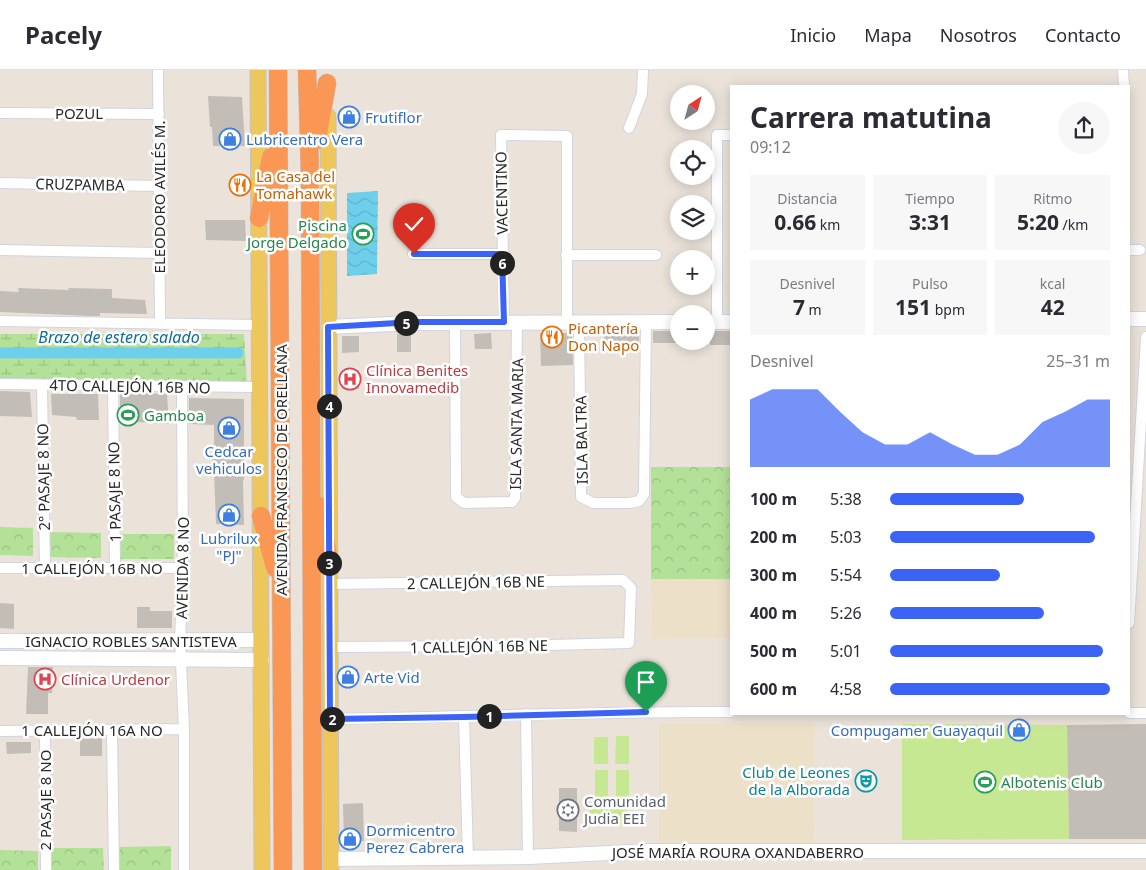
<!DOCTYPE html>
<html lang="es">
<head>
<meta charset="utf-8">
<style>
  :root { --surface:#fff; --page:#f7f7f7; --text:#2b2b33; --muted:#7c7c81; --line:#e1e1e2; --accent:#3b64f7 }
  body { margin:0; font-family:"Noto Sans",sans-serif; background:var(--page); color:var(--text); height:100vh; display:flex; flex-direction:column; font-size:19px; white-space:nowrap }
  * { box-sizing:border-box; margin:0 }
  p { font-size:16px; color:var(--muted) }
  .icon { flex:none; width:28px; height:28px; fill:none; stroke:currentColor; stroke-width:2; stroke-linecap:round; stroke-linejoin:round }
  .map { position:relative; flex:1; overflow:hidden }
  .details { position:absolute; left:730px; top:15px; width:400px; height:630px; display:flex; flex-direction:column; background:var(--surface); border-radius:0px; box-shadow:0 2px 12px #0003 }
  .details>* { flex:none }
  .needle { width:32px; rotate:36deg }
  .controls { position:absolute; left:670px; top:15px; display:grid; gap:10px }
  .controls a { display:grid; place-items:center; width:45px; height:45px; border-radius:50%; background:var(--surface); box-shadow:0 2px 12px #0003; font-size:25px }
  .pin { position:absolute; display:grid; place-items:center; width:42px; height:42px; color:#fff; margin:-51px -21px; border-radius:50% 50% 50% 0; rotate:-45deg; box-shadow:0 0 5px #0007 }
  .pin .icon { rotate:45deg }
  .km { position:absolute; width:25px; height:25px; margin:-12px; border-radius:50%; background:#222; color:#fff; font-size:14px; line-height:25px; text-align:center }
  .round { display:grid; place-items:center; flex:none; width:52px; height:52px; border-radius:26px; background:var(--page) }
  .overview { display:flex; align-items:center; justify-content:space-between; height:85px; padding:0 20px }
  h1 { font-size:28px; font-weight:700; line-height:38px }
  .stats { display:grid; grid-template-columns:repeat(3,1fr); gap:8px; height:85px; padding:5px 20px }
  .stats div { display:grid; align-content:center; border-radius:0px; background:var(--page); text-align:center }
  .stats b { font-size:21px; font-weight:700 }
  .stats small { font-size:14px; font-weight:400 }
  .stats p { font-size:14px }
  .chart { height:140px; padding:10px 20px }
  .chart p { display:flex; justify-content:space-between }
  .chart svg { width:100%; height:90px; margin-top:5px; fill:var(--accent); opacity:.7 }
  ul { padding:0 20px; list-style:none; font-size:16px }
  li { display:grid; grid-template-columns:80px 60px 1fr; align-items:center; height:38px }
  li i { height:12px; border-radius:6px; background:var(--accent) }
  header { display:flex; align-items:center; gap:30px; box-sizing:border-box; height:70px; padding:0 25px; background:var(--surface); border-bottom:1px solid var(--line) }
  header strong { font-size:24px }
  nav { display:flex; gap:28px; margin-inline-start:auto; font-size:18px }
  .map>svg:first-child { display:block }
  .education { fill:#ede0c9 }
  .forest { fill:url(#forest-crowns) }
  .wetland { fill:url(#wetland-marsh) }
  .pitch { fill:#c7e893 }
  .water { fill:url(#water-waves) }
  .lines { fill:none; stroke-linecap:round; stroke-linejoin:round }
  .canal { stroke:#6ecfec; stroke-width:11 }
  .building { fill:#c3bdb7 }
  .street-casing { stroke:#d0d4e1; stroke-width:12 }
  .secondary-casing { stroke:#d0d4e1; stroke-width:16 }
  .primary-casing { stroke:#c3c3c3; stroke-width:17 }
  .highway-casing { stroke:#c3c3c3; stroke-width:19 }
  .street { stroke:#fff; stroke-width:10 }
  .secondary { stroke:#fff; stroke-width:14 }
  .primary { stroke:#eec75c; stroke-width:15 }
  .highway { stroke:#fb9755; stroke-width:18 }
  .route-casing { stroke:#fff; stroke-width:10 }
  .route { stroke:#3b64f7; stroke-width:6 }
  .labels { text-anchor:middle; dominant-baseline:central; stroke-width:5; stroke-linejoin:round; paint-order:stroke }
  .street-label { font-size:15px; fill:#292929; stroke:#fff }
  .shop-label { font-size:15px; fill:#366cbe; stroke:#fff; text-anchor:start }
  .food-label { font-size:15px; fill:#c56008; stroke:#fff; text-anchor:start }
  .leisure-label { font-size:15px; fill:#27864d; stroke:#fff; text-anchor:start }
  .health-label { font-size:15px; fill:#be3a42; stroke:#fff; text-anchor:start }
  .culture-label { font-size:15px; fill:#0d838f; stroke:#fff; text-anchor:end }
  .worship-label { font-size:15px; fill:#5b616d; stroke:#fff; text-anchor:start }
  .water-label { font-size:16px; font-style:italic; fill:#0f6c96; stroke:#fff }
</style>
</head>
<body>
<header>
<strong>Pacely</strong>
<nav><a>Inicio</a><a>Mapa</a><a>Nosotros</a><a>Contacto</a></nav>
</header>
<div class="map">
<svg width="1146" height="800" viewBox="0 0 1146 800">
  <defs>
    <pattern id="forest-crowns" width="20" height="18" patternUnits="userSpaceOnUse" patternTransform="scale(1.25)"><rect width="20" height="18" fill="#b3e197"/><path d="M2 6a3 3 0 1 1 6 0M12 15a3 3 0 1 1 6 0" fill="none" stroke="#9ac182"/></pattern>
    <pattern id="wetland-marsh" width="20" height="14" patternUnits="userSpaceOnUse" patternTransform="scale(1.25)"><rect width="20" height="14" fill="#b3e197"/><path d="M1 5h8M5 5V1M11 12h8M15 12V8" fill="none" stroke="#9ac182"/></pattern>
    <pattern id="water-waves" width="16" height="10" patternUnits="userSpaceOnUse" patternTransform="scale(1.25)"><rect width="16" height="10" fill="#6ecfec"/><path d="M0 5q4-4 8 0t8 0" fill="none" stroke="#5fb2ca"/></pattern>
  </defs>
  <rect width="100%" height="100%" fill="#ebe3da"/>
  <!-- education -->
  <path class="education" d="M 651,509 L 731,509 L 731,568 L 652,569 Z
    M 659,653 L 815,653 L 814,773 L 659,773 Z"/>
  <!-- forest -->
  <path class="forest" d="M 651,397 L 731,397 L 731,509 L 651,509 Z
    M 0,457 L 33,458 L 33,486 L 0,485 Z
    M 48,462 L 101,463 L 101,488 L 47,487 Z
    M 118,464 L 174,464 L 174,489 L 119,489 Z
    M 171,776 L 171,800 L 119,800 L 118,777 Z
    M 49,778 L 103,778 L 104,800 L 49,800 Z
    M 0,780 L 38,781 L 38,800 L 0,800 Z"/>
  <!-- wetland -->
  <path class="wetland" d="M 0,264 L 244,264 L 247,314 L 0,308 Z"/>
  <!-- pitch -->
  <path class="pitch" d="M 902,654 L 1067,655 L 1069,769 L 902,770 Z
    M 616,666 L 629,666 L 629,694 L 615,694 Z
    M 594,667 L 608,667 L 608,694 L 594,694 Z
    M 595,700 L 608,700 L 608,728 L 595,728 Z
    M 616,700 L 629,700 L 629,728 L 616,728 Z
    M 590,736 L 628,737 L 627,756 L 589,756 Z"/>
  <!-- water -->
  <path class="water" d="M 378,121 L 377,204 L 347,206 L 347,123 Z"/>
  <g class="lines">
    <!-- canal -->
    <path class="canal" d="M 0,283 L 238,283"/>
  </g>
  <!-- building -->
  <path class="building" d="M 208,26 L 242,27 L 245,76 L 213,76 L 212,57 L 210,57 Z
    M 342,39 L 358,39 L 357,56 L 341,55 Z
    M 205,150 L 245,150 L 246,171 L 206,170 Z
    M 18,218 L 69,220 L 68,218 L 112,219 L 112,228 L 145,230 L 147,244 L 100,243 L 100,246 L 92,246 L 0,242 L 0,221 L 19,222 Z
    M 653,261 L 679,261 L 679,273 L 653,273 Z
    M 709,261 L 731,261 L 731,275 L 710,275 Z
    M 604,262 L 639,262 L 639,273 L 636,273 L 636,280 L 604,280 Z
    M 491,263 L 492,279 L 475,279 L 474,264 Z
    M 540,263 L 572,263 L 573,295 L 541,296 Z
    M 397,264 L 411,265 L 411,282 L 397,282 Z
    M 342,266 L 359,266 L 359,282 L 342,283 Z
    M 342,300 L 359,300 L 359,319 L 342,319 Z
    M 0,321 L 30,322 L 32,347 L 0,346 Z
    M 143,323 L 167,324 L 169,354 L 120,351 L 120,324 Z
    M 51,324 L 98,324 L 99,350 L 77,350 L 76,347 L 52,345 Z
    M 189,328 L 244,329 L 244,410 L 243,410 L 244,455 L 216,454 L 214,401 L 212,401 L 212,386 L 214,386 L 214,355 L 189,354 Z
    M 0,533 L 14,534 L 14,559 L 0,558 Z
    M 137,537 L 150,537 L 150,541 L 172,541 L 172,558 L 137,558 Z
    M 28,597 L 53,597 L 52,623 L 48,623 L 48,644 L 26,644 Z
    M 345,599 L 358,599 L 358,613 L 346,613 Z
    M 1146,654 L 1146,769 L 1069,769 L 1067,655 Z
    M 102,668 L 102,686 L 80,686 L 80,669 Z
    M 6,672 L 31,672 L 31,683 L 7,684 Z
    M 559,718 L 577,718 L 577,762 L 559,761 Z
    M 363,733 L 364,771 L 344,771 L 343,734 Z"/>
  <g class="lines">
    <!-- street casing -->
    <g class="street-casing">
      <path id="street" d="M 158,0 L 160,254
        M 1123,0 L 1124,16
        M 0,43 L 159,44
        M 629,58 L 642,24 L 643,0
        M 0,113 L 159,116
        M 0,180 L 159,183
        M 1129,180 L 1140,180
        M 413,184 L 502,184
        M 566,185 L 656,185
        M 0,251 L 260,255
        M 455,252 L 456,427 L 464,433 L 512,432 L 515,428 L 517,252
        M 504,252 L 501,65 L 567,66 L 567,252
        M 579,252 L 581,427 L 593,433 L 630,433 L 639,431 L 644,424 L 646,252
        M 717,252 L 717,65 L 731,65
        M 0,314 L 260,317
        M 42,315 L 45,498
        M 113,315 L 115,498
        M 182,316 L 183,498 L 180,570 L 184,659 L 184,800
        M 0,498 L 183,498
        M 330,514 L 623,510 L 631,518 L 629,573 L 508,576 L 330,577
        M 1129,553 L 1146,267
        M 1129,643 L 1146,643
        M 526,644 L 528,787
        M 464,647 L 468,788
        M 330,649 C 464,647 598,641 731,642
        M 112,660 L 114,800
        M 0,661 L 184,659
        M 45,661 L 46,800"/>
    </g>
    <!-- secondary casing -->
    <g class="secondary-casing">
      <path id="secondary" d="M 1129,249 L 1146,249
        M 706,252 L 731,252
        M 328,257 L 414,253 L 679,252
        M 0,571 L 261,570
        M 0,588 L 262,590
        M 331,789 L 528,787 L 651,781 L 1146,781"/>
    </g>
    <!-- primary casing -->
    <g class="primary-casing">
      <path id="primary" d="M 258,0 L 262,800
        M 328,46 L 331,800"/>
    </g>
    <!-- highway casing -->
    <g class="highway-casing">
      <path id="highway" d="M 278,0 L 283,800
        M 307,0 L 310,105 L 313,800
        M 317,70 L 327,13
        M 259,148 L 271,87
        M 320,436 L 329,492
        M 261,446 L 275,498"/>
    </g>
    <!-- street -->
    <use href="#street" class="street"/>
    <!-- secondary -->
    <use href="#secondary" class="secondary"/>
    <!-- primary -->
    <use href="#primary" class="primary"/>
    <!-- highway -->
    <use href="#highway" class="highway"/>
  </g>
  <g class="lines">
    <!-- route casing -->
    <g class="route-casing">
      <path id="route" d="M 414,184 L 502,184 L 504,252 L 414,252 L 328,257 L 330,649 L 464,647 L 646,642"/>
    </g>
    <!-- route -->
    <use href="#route" class="route"/>
  </g>
  <!-- icons -->
  <defs>
    <g id="shop-ring" transform="scale(1.125)"><circle r="9.5" fill="#fff" stroke="#3f7fe0" stroke-width="1.5"/><path d="M-5-2.5h2.3a2.7 3.5 0 0 1 5.4 0H5L5.5 6h-11ZM-1.5-2.5h3a1.5 2.3 0 0 0-3 0Z" fill="#3f7fe0"/></g>
    <g id="restaurant-ring" transform="scale(1.125)"><circle r="9.5" fill="#fff" stroke="#e8710a" stroke-width="1.5"/><path d="M-5-6h1v4h1v-4h1v4h1v-4h1v5L-1.5 .5V6h-2V.5L-5-1ZM5-6V6H3V1.5H1.5Q1.5-4 5-6Z" fill="#e8710a"/></g>
    <g id="stadium-ring" transform="scale(1.125)"><circle r="9.5" fill="#fff" stroke="#2e9e5b" stroke-width="1.5"/><path d="M0-5a6.5 5 0 1 0 0 10a6.5 5 0 1 0 0-10ZM-3.5-1.8h7v3.6h-7Z" fill="#2e9e5b"/></g>
    <g id="hospital-ring" transform="scale(1.125)"><circle r="9.5" fill="#fff" stroke="#e0444e" stroke-width="1.5"/><path d="M-5-5h3v3.5h4V-5h3V5h-3V1.5h-4V5h-3Z" fill="#e0444e"/></g>
    <g id="theatre-ring" transform="scale(1.125)"><circle r="9.5" fill="#fff" stroke="#0f9aa8" stroke-width="1.5"/><path d="M-5-5.5Q0-4 5-5.5V0Q5 5 0 6Q-5 5-5 0ZM-3.3-2.5H-1v1.5H-3.3ZM1-2.5H3.3v1.5H1ZM-2.8 1Q0 5.5 2.8 1Z" fill="#0f9aa8"/></g>
    <g id="synagogue-ring" transform="scale(1.125)"><circle r="9.5" fill="#fff" stroke="#6b7280" stroke-width="1.5"/><path d="M0-6.5L5.6 3.2H-5.6ZM0 6.5L5.6-3.2H-5.6Z" fill="#6b7280"/></g>
  </defs>
  <g fill-rule="evenodd">
    <use href="#shop-ring" x="349" y="47"/>
    <use href="#shop-ring" x="230" y="69"/>
    <use href="#restaurant-ring" x="240" y="115"/>
    <use href="#stadium-ring" x="363" y="164"/>
    <use href="#restaurant-ring" x="552" y="267"/>
    <use href="#hospital-ring" x="350" y="309"/>
    <use href="#stadium-ring" x="128" y="345"/>
    <use href="#shop-ring" x="229" y="358"/>
    <use href="#shop-ring" x="229" y="445"/>
    <use href="#shop-ring" x="348" y="607"/>
    <use href="#hospital-ring" x="45" y="609"/>
    <use href="#shop-ring" x="1019" y="660"/>
    <use href="#theatre-ring" x="866" y="711"/>
    <use href="#stadium-ring" x="985" y="712"/>
    <use href="#synagogue-ring" x="568" y="740"/>
    <use href="#shop-ring" x="350" y="769"/>
  </g>
  <g class="labels">
    <!-- street labels -->
    <g class="street-label">
      <text x="79" y="43">POZUL</text>
      <text transform="translate(80 114) rotate(1)">CRUZPAMBA</text>
      <text transform="translate(501 123) rotate(-91)">VACENTINO</text>
      <text transform="translate(159 127) rotate(-90)">ELEODORO AVILÉS M.</text>
      <text transform="translate(130 316) rotate(1)">4TO CALLEJÓN 16B NO</text>
      <text transform="translate(516 354) rotate(-89)">ISLA SANTA MARIA</text>
      <text transform="translate(581 370) rotate(-91)">ISLA BALTRA</text>
      <text transform="translate(281 400) rotate(-90)">AVENIDA FRANCISCO DE ORELLANA</text>
      <text transform="translate(43 407) rotate(-91)">2° PASAJE 8 NO</text>
      <text transform="translate(114 422) rotate(-91)">1 PASAJE 8 NO</text>
      <text x="92" y="498">1 CALLEJÓN 16B NO</text>
      <text transform="translate(182 498) rotate(-89)">AVENIDA 8 NO</text>
      <text transform="translate(476 512) rotate(-1)">2 CALLEJÓN 16B NE</text>
      <text x="131" y="571">IGNACIO ROBLES SANTISTEVA</text>
      <text transform="translate(479 576) rotate(-1)">1 CALLEJÓN 16B NE</text>
      <text x="92" y="660">1 CALLEJÓN 16A NO</text>
      <text transform="translate(45 730) rotate(-90)">2 PASAJE 8 NO</text>
      <text x="738" y="782">JOSÉ MARÍA ROURA OXANDABERRO</text>
    </g>
    <!-- shop labels -->
    <g class="shop-label">
      <text x="365" y="47">Frutiflor</text>
      <text x="246" y="69">Lubricentro Vera</text>
      <text x="229" y="381" text-anchor="middle">Cedcar<tspan x="229" dy="17">vehiculos</tspan></text>
      <text x="229" y="468" text-anchor="middle">Lubrilux<tspan x="229" dy="17">"PJ"</tspan></text>
      <text x="364" y="607">Arte Vid</text>
      <text x="1003" y="660" text-anchor="end">Compugamer Guayaquil</text>
      <text x="366" y="760">Dormicentro<tspan x="366" dy="17">Perez Cabrera</tspan></text>
    </g>
    <!-- food labels -->
    <g class="food-label">
      <text x="256" y="106">La Casa del<tspan x="256" dy="17">Tomahawk</tspan></text>
      <text x="568" y="258">Picantería<tspan x="568" dy="17">Don Napo</tspan></text>
    </g>
    <!-- leisure labels -->
    <g class="leisure-label">
      <text x="347" y="155" text-anchor="end">Piscina<tspan x="347" dy="17">Jorge Delgado</tspan></text>
      <text x="144" y="345">Gamboa</text>
      <text x="1001" y="712">Albotenis Club</text>
    </g>
    <!-- health labels -->
    <g class="health-label">
      <text x="366" y="300">Clínica Benites<tspan x="366" dy="17">Innovamedib</tspan></text>
      <text x="61" y="609">Clínica Urdenor</text>
    </g>
    <!-- culture labels -->
    <g class="culture-label">
      <text x="850" y="702">Club de Leones<tspan x="850" dy="17">de la Alborada</tspan></text>
    </g>
    <!-- worship labels -->
    <g class="worship-label">
      <text x="584" y="731">Comunidad<tspan x="584" dy="17">Judia EEI</tspan></text>
    </g>
    <!-- water labels -->
    <g class="water-label">
      <text x="119" y="267">Brazo de estero salado</text>
    </g>
  </g>
</svg>
<div class="controls">
<a><svg class="needle" viewBox="-14 -14 28 28"><path d="M0-13l5 13h-10z" fill="#e53935"/><path d="M0 13l5-13h-10z" fill="#7c7c81"/></svg></a>
<a><svg class="icon" aria-label="locate" viewBox="0 0 24 24"><circle cx="12" cy="12" r="6"/><path d="M12 2v4M12 18v4M2 12h4M18 12h4"/></svg></a>
<a><svg class="icon" aria-label="layers" viewBox="0 0 24 24"><path d="M12 4l9 5-9 5-9-5zM3 14l9 5 9-5"/></svg></a>
<a>+</a>
<a>−</a>
</div>
<div class="pin" style="left:646px;top:642px;background:#1e9e55"><svg class="icon" aria-label="arrive" viewBox="0 0 24 24"><path d="M6 21V4h12l-3 4 3 4H6"/></svg></div>
<div class="pin" style="left:414px;top:184px;background:#d93025"><svg class="icon" aria-label="check" viewBox="0 0 24 24"><path d="M5 12l5 5 9-10"/></svg></div>
<b class="km" style="left:489px;top:646px">1</b>
<b class="km" style="left:332px;top:649px">2</b>
<b class="km" style="left:329px;top:493px">3</b>
<b class="km" style="left:329px;top:336px">4</b>
<b class="km" style="left:406px;top:253px">5</b>
<b class="km" style="left:502px;top:193px">6</b>
<section class="details">
<div class="overview"><div><h1>Carrera matutina</h1><p>09:12</p></div><a class="round"><svg class="icon" aria-label="share" viewBox="0 0 24 24"><path d="M12 15V3M7 8l5-5 5 5M5 13v7h14v-7"/></svg></a></div>
<div class="stats">
<div><p>Distancia</p><b>0.66<small> km</small></b></div>
<div><p>Tiempo</p><b>3:31</b></div>
<div><p>Ritmo</p><b>5:20<small> /km</small></b></div>
</div>
<div class="stats">
<div><p>Desnivel</p><b>7<small> m</small></b></div>
<div><p>Pulso</p><b>151<small> bpm</small></b></div>
<div><p>kcal</p><b>42</b></div>
</div>
<div class="chart"><p><span>Desnivel</span>25–31 m</p>
<svg viewBox="0 0 160 44" preserveAspectRatio="none"><path d="M0 44V11L10 6L20 6L30 6L40 17L50 27L60 33L70 33L80 27L90 33L100 38L110 38L120 33L130 22L140 17L150 11L160 11V44z"/></svg>
</div>
<ul>
<li><b>100 m</b>5:38<i style="width:61%"></i></li>
<li><b>200 m</b>5:03<i style="width:93%"></i></li>
<li><b>300 m</b>5:54<i style="width:50%"></i></li>
<li><b>400 m</b>5:26<i style="width:70%"></i></li>
<li><b>500 m</b>5:01<i style="width:97%"></i></li>
<li><b>600 m</b>4:58<i style="width:100%"></i></li>
</ul>
</section>
</div>
</body>
</html>
